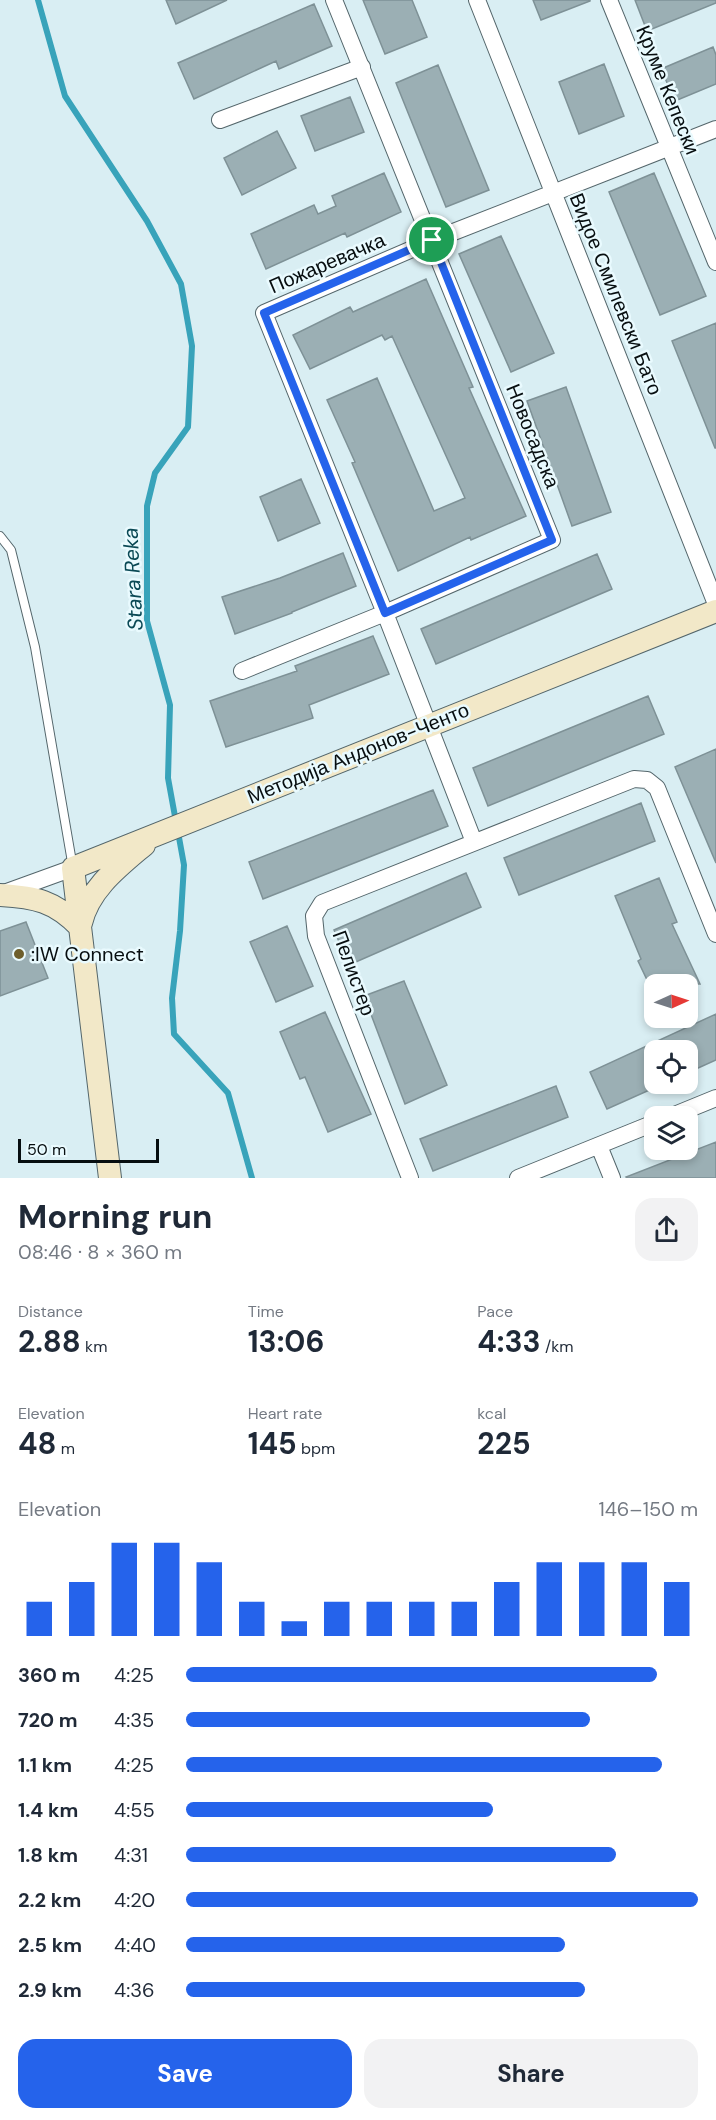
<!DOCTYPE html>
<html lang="en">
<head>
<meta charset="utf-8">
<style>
  :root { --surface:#fff; --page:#f2f2f3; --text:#1f2937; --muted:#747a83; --accent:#2563eb }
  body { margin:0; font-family:"DM Sans",sans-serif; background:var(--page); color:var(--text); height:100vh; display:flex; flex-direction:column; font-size:22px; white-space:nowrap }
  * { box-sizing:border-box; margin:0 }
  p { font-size:20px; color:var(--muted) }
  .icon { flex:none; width:33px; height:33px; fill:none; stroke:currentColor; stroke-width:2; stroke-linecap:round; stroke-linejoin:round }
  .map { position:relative; height:1178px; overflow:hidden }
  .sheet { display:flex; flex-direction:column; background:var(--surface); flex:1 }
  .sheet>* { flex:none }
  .needle { width:39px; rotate:87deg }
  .tools { position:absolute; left:644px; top:974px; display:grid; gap:12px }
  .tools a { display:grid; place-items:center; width:54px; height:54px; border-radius:12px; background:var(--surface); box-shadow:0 3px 9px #0003; font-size:30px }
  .scale { position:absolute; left:18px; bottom:15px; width:141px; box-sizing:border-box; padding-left:6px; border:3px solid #070e10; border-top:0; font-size:16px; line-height:21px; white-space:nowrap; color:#070e10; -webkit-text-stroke:4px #e9fafe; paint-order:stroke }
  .pin { position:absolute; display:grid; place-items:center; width:51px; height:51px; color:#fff; margin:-26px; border:3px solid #fff; border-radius:50%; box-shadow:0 2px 6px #0007 }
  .round { display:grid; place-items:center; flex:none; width:63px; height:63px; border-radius:18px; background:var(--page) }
  .headline { display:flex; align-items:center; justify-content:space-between; height:102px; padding:0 18px }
  h1 { font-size:33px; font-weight:700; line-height:45px }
  .stats { display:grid; grid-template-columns:repeat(3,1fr); gap:9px; height:102px; padding:6px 18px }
  .stats div { display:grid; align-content:center }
  .stats b { font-size:30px; font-weight:700 }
  .stats small { font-size:16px; font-weight:400 }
  .stats p { font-size:16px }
  .chart { height:168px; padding:12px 18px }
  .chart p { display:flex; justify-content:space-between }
  .chart svg { width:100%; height:108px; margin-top:6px; stroke:var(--accent); stroke-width:6 }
  .cta { display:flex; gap:12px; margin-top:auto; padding:12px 18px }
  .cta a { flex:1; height:69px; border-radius:18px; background:var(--accent); color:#fff; font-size:24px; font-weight:700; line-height:69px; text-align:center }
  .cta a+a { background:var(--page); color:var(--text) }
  ul { padding:0 18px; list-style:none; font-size:20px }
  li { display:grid; grid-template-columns:96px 72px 1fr; align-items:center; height:45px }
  li i { height:15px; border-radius:8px; background:var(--accent) }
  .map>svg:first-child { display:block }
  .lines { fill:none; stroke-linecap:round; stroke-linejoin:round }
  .stream { stroke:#38a3ba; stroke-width:6 }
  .building { fill:#9bafb4; stroke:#7e9196; stroke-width:1.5 }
  .lane-casing { stroke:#54666b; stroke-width:10 }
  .street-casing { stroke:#54666b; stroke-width:18 }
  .secondary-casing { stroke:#54666b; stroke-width:24 }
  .lane { stroke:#fff; stroke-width:8 }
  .street { stroke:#fff; stroke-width:16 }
  .secondary { stroke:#f2e8c8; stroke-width:22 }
  .route-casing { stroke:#fff; stroke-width:12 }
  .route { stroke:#2563eb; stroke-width:8 }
  .poi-dot { fill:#6e5f2c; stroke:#e9fafe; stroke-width:2 }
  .labels { text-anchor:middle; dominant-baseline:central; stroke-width:5; stroke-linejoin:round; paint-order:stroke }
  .street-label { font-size:20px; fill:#070e10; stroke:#e9fafe }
  .poi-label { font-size:20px; fill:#070e10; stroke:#e9fafe; text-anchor:start }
  .water-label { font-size:21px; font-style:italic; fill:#0a4955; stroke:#e9fafe }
</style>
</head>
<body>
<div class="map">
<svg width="716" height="1178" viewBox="0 0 716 1178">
  <rect width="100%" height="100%" fill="#d9eef3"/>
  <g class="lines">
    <!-- stream -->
    <path class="stream" d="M 38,0 L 65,96 L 147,221 L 181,284 L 192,346 L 188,427 L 155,473 L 147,506 L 147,621 L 170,705 L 168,778 L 176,822
      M 178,832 L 184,865 L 180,931 L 172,998 L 174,1034 L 228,1093 L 252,1178"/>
  </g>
  <!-- building -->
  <path class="building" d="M 166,0 L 227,0 L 176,24 Z
    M 363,0 L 412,0 L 427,37 L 385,54 Z
    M 533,0 L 590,0 L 590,1 L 541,20 Z
    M 635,0 L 716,0 L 716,3 L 647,31 Z
    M 314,4 L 332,46 L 279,69 L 276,61 L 194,99 L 178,63 Z
    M 713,47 L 716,55 L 716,84 L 675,101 L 661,69 Z
    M 604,64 L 624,116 L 579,134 L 559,82 Z
    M 438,65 L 489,190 L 446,207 L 396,83 Z
    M 350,97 L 364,132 L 315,151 L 301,116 Z
    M 277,131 L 296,168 L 242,195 L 224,158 Z
    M 384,173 L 401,212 L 347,237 L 345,233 L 266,269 L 251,234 L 314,205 L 318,214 L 336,206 L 332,196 Z
    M 654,173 L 706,296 L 660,315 L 609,192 Z
    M 501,236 L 554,353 L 511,372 L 459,254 Z
    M 426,279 L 473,387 L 469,388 L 526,516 L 471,540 L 470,537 L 398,571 L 352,463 L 355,462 L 327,400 L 377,378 L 434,511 L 465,498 L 392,336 L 385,340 L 382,335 L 310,369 L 293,335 L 350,307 L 353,312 Z
    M 716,323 L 716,448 L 715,448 L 672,341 Z
    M 566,387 L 611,512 L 572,526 L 527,401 Z
    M 301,479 L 320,523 L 278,541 L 260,497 Z
    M 343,553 L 356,586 L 292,612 L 292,613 L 235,634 L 222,597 L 280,578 Z
    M 597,554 L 612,589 L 436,664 L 421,629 Z
    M 373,636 L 389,674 L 309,705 L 313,718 L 226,747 L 210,701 L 297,671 L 295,666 Z
    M 648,696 L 664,734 L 488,806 L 473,768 Z
    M 716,749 L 716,863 L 675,767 Z
    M 433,790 L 448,826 L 263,899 L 249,862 Z
    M 641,803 L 655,841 L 519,895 L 504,858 Z
    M 466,873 L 481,907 L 349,965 L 334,930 Z
    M 659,878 L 677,922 L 672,924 L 700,984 L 649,984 L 638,961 L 641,959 L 615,896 Z
    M 26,922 L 48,978 L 0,996 L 0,931 Z
    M 287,926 L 313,986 L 276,1002 L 250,942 Z
    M 404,981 L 447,1085 L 405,1104 L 364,996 Z
    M 325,1012 L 371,1114 L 328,1132 L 305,1077 L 300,1079 L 280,1032 Z
    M 716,1014 L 716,1060 L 687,1073 L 687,1050 L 654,1050 L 654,1088 L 607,1109 L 590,1072 Z
    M 556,1086 L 568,1117 L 433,1171 L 420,1139 Z
    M 716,1142 L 716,1178 L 627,1178 L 626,1177 Z"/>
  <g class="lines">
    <!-- lane casing -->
    <g class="lane-casing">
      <path id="lane" d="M 0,536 L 11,550 L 35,647 L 73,868"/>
    </g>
    <!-- street casing -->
    <g class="street-casing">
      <path id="street" d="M 334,0 L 552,540 L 385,613 L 474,842
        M 477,0 L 716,604
        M 609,0 L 716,262
        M 220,120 L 362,67
        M 242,671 L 385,613 L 264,313 L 433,240 L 716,129
        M 4,893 L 73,868
        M 672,1116 L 716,1098
        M 599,1146 L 612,1178
        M 410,1178 L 316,936 L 314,916 L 322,903 L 634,779 L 647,780 L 657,788 L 716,934
        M 518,1178 L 654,1123"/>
    </g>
    <!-- secondary casing -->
    <g class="secondary-casing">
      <path id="secondary" d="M 0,895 C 35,897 55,901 80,927
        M 81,923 C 89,889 118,867 144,845
        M 110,1178 L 73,868 L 716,611"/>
    </g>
    <!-- lane -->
    <use href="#lane" class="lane"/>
    <!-- street -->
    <use href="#street" class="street"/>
    <!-- secondary -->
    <use href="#secondary" class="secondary"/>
  </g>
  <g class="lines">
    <!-- route casing -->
    <g class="route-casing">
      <path id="route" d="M 432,240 L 552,540 L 385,613 L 264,313 Z"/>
    </g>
    <!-- route -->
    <use href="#route" class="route"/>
  </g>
  <!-- markers -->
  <circle class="poi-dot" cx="19" cy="954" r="6"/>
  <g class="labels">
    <!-- street labels -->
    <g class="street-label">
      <text transform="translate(668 90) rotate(68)">Круме Кепески</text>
      <text transform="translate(327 263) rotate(-23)">Пожаревачка</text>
      <text transform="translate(616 294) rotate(68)">Видое Смилевски Бато</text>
      <text transform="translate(533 436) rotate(68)">Новосадска</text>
      <text transform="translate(358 753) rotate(-22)">Методија Андонов-Ченто</text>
      <text transform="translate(354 973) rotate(70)">Пелистер</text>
    </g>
    <!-- poi labels -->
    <g class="poi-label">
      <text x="31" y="954">:IW Connect</text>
    </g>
    <!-- water labels -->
    <g class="water-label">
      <text transform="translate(133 579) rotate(-93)">Stara Reka</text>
    </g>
  </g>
</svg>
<div class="tools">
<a><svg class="needle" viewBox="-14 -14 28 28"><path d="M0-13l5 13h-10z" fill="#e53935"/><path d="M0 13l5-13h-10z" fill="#747a83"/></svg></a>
<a><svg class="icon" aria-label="locate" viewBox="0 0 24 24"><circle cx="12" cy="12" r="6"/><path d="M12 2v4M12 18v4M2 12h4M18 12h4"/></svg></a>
<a><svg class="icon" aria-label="layers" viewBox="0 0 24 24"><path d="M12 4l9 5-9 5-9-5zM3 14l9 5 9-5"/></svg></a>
</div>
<div class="scale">50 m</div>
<div class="pin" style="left:432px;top:240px;background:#1e9e55"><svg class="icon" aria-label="arrive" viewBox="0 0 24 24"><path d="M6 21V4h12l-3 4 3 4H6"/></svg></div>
</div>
<section class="sheet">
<div class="headline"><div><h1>Morning run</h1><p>08:46 · 8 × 360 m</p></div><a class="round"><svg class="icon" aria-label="share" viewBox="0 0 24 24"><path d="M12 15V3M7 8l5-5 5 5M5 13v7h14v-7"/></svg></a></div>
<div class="stats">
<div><p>Distance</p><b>2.88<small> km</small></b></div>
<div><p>Time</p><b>13:06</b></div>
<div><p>Pace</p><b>4:33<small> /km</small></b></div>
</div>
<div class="stats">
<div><p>Elevation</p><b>48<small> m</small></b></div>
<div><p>Heart rate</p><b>145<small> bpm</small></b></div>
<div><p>kcal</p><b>225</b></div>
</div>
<div class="chart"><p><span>Elevation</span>146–150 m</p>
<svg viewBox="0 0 160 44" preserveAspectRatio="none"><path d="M5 44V30M15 44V22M25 44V6M35 44V6M45 44V14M55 44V30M65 44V38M75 44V30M85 44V30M95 44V30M105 44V30M115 44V22M125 44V14M135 44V14M145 44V14M155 44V22"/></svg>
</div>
<ul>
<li><b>360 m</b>4:25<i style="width:92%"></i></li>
<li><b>720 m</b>4:35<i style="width:79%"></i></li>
<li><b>1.1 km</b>4:25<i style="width:93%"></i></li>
<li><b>1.4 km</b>4:55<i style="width:60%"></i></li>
<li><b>1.8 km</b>4:31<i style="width:84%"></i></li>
<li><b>2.2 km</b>4:20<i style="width:100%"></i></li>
<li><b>2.5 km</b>4:40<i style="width:74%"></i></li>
<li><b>2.9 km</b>4:36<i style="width:78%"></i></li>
</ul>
<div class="cta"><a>Save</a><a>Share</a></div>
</section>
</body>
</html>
